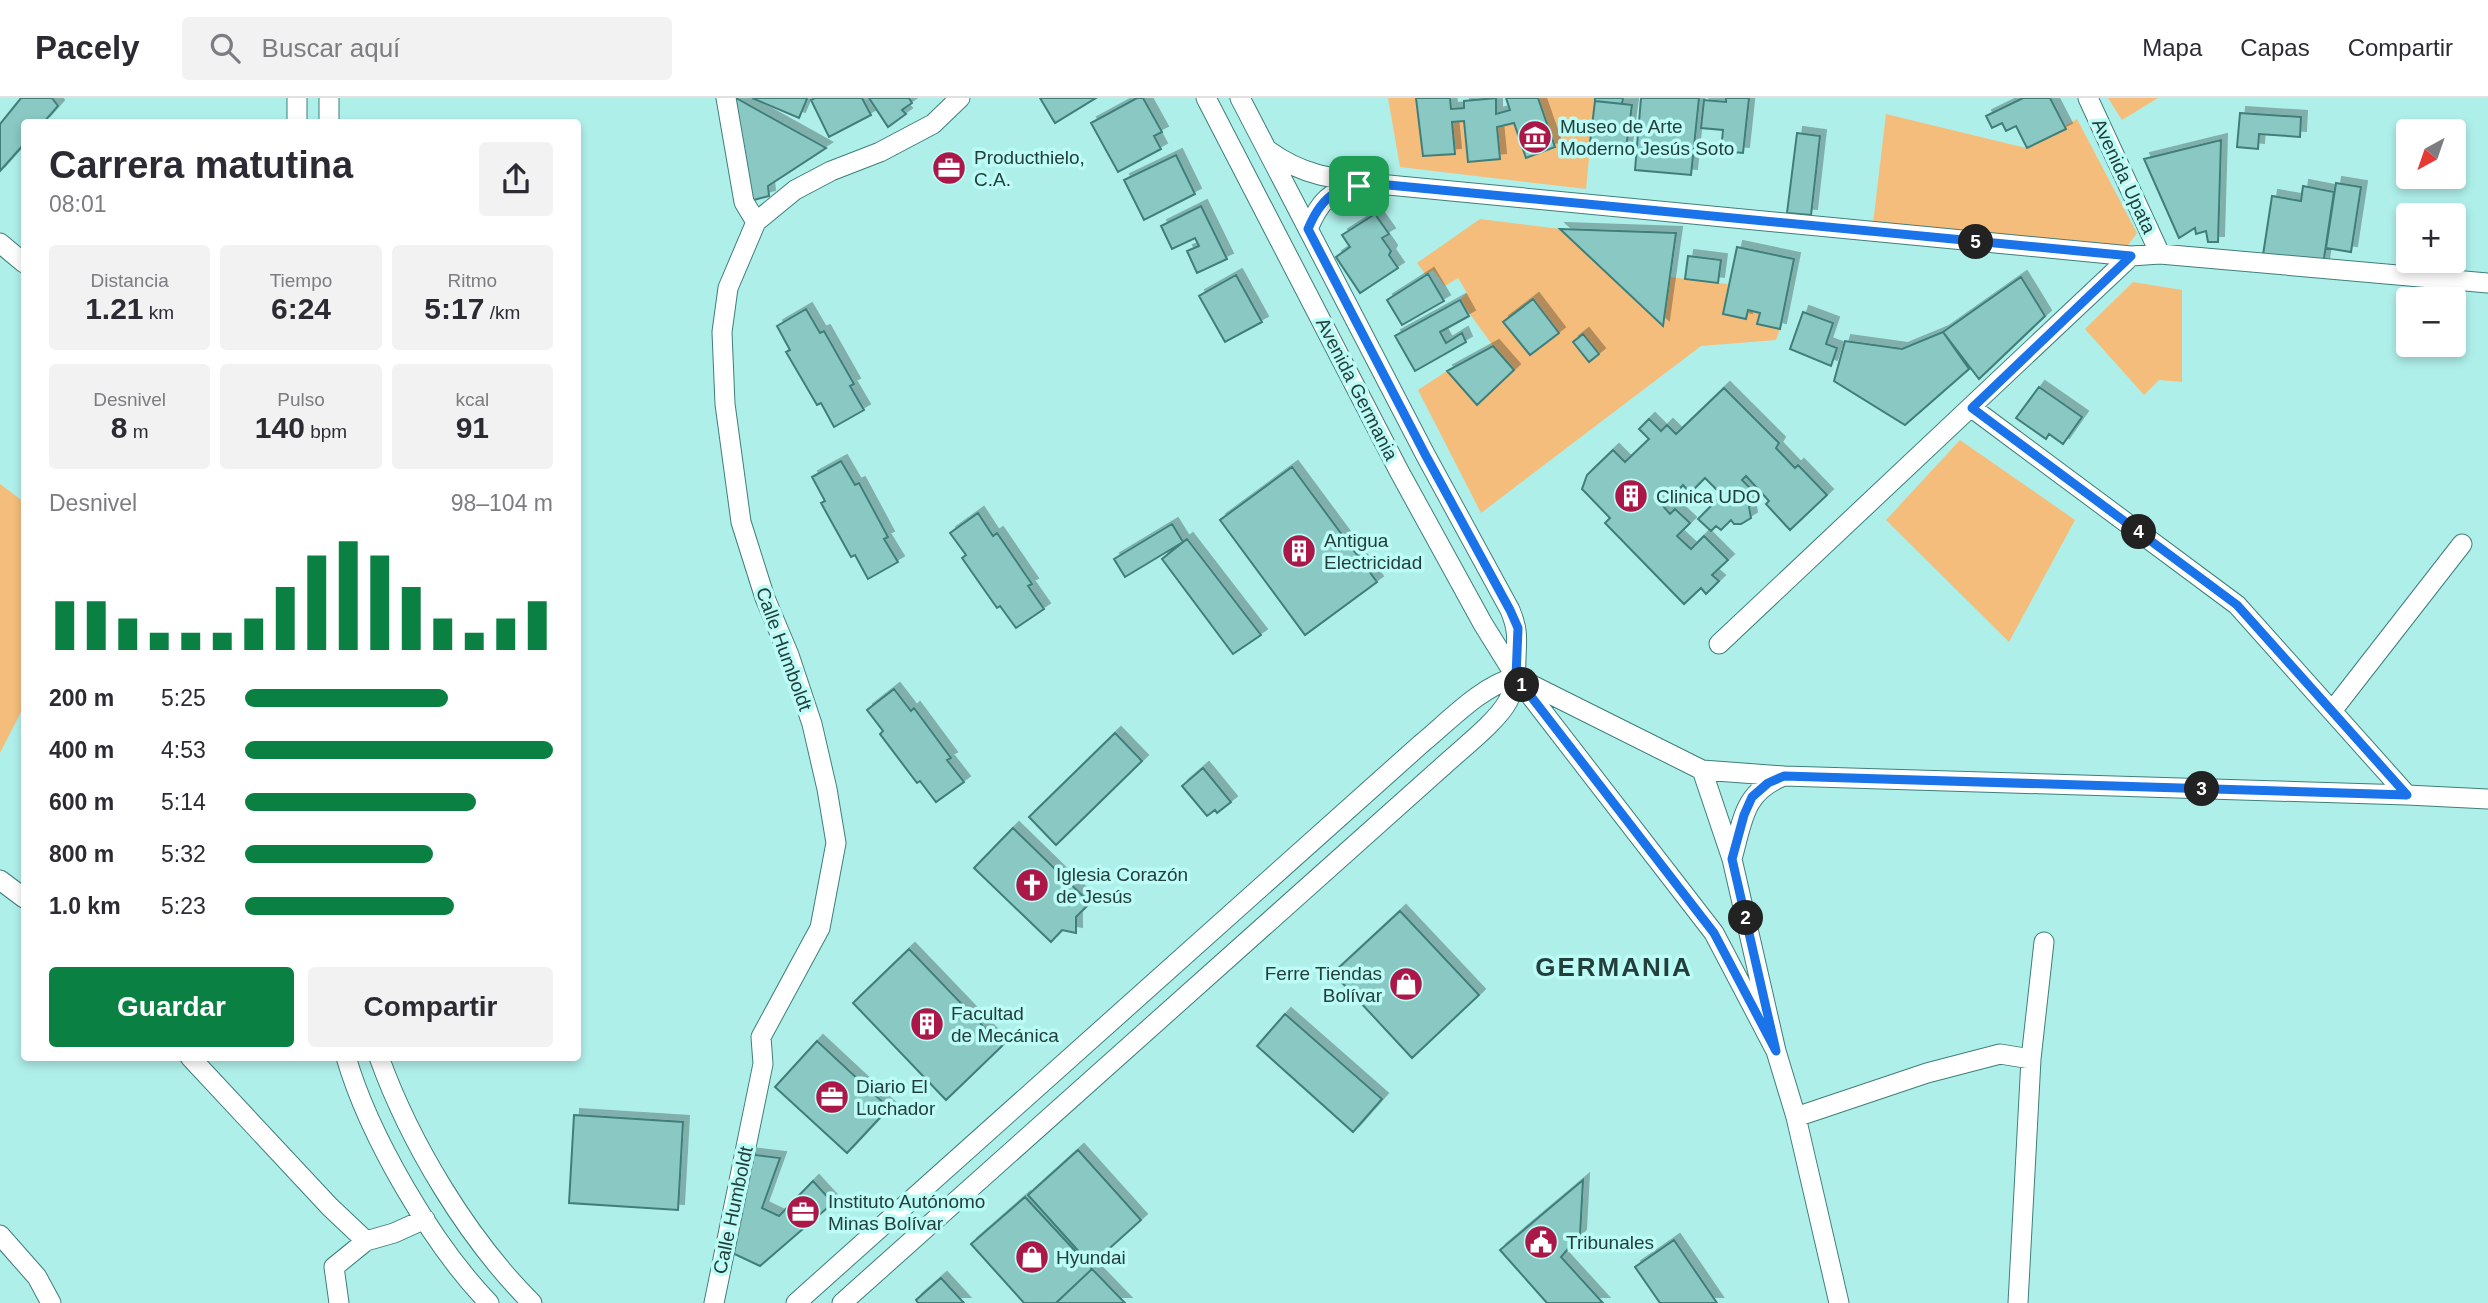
<!DOCTYPE html>
<html lang="es">
<head>
<meta charset="utf-8">
<style>
  :root { --surface:#fff; --page:#f2f2f3; --text:#2b2b33; --muted:#7c7c81; --line:#e1e1e2; --accent:#0b8043 }
  body { margin:0; font-family:Arial,sans-serif; background:var(--page); color:var(--text); height:100vh; display:flex; flex-direction:column; font-size:26px; white-space:nowrap }
  * { box-sizing:border-box; margin:0 }
  p { font-size:23px; color:var(--muted) }
  .icon { flex:none; width:38px; height:38px; fill:none; stroke:currentColor; stroke-width:2; stroke-linecap:round; stroke-linejoin:round }
  .map { position:relative; flex:1; overflow:hidden }
  .panel { position:absolute; left:21px; top:21px; width:560px; height:942px; display:flex; flex-direction:column; background:var(--surface); border-radius:7px; box-shadow:0 4px 10px #0003 }
  .panel>* { flex:none }
  .needle { width:46px; rotate:220deg }
  .fabs { position:absolute; left:2396px; top:21px; display:grid; gap:14px }
  .fabs a { display:grid; place-items:center; width:70px; height:70px; border-radius:7px; background:var(--surface); box-shadow:0 4px 10px #0003; font-size:35px }
  .pin { position:absolute; display:grid; place-items:center; width:60px; height:60px; color:#fff; margin:-30px; border-radius:14px; box-shadow:0 4px 10px #0006 }
  .km { position:absolute; width:35px; height:35px; margin:-18px; border-radius:50%; background:#222; color:#fff; font-size:19px; line-height:35px; text-align:center }
  .round { display:grid; place-items:center; flex:none; width:74px; height:74px; border-radius:7px; background:var(--page) }
  .summary { display:flex; align-items:center; justify-content:space-between; height:119px; padding:0 28px }
  h1 { font-size:38px; font-weight:700; line-height:52px }
  .stats { display:grid; grid-template-columns:repeat(3,1fr); gap:10px; height:119px; padding:7px 28px }
  .stats div { display:grid; align-content:center; border-radius:7px; background:var(--page); text-align:center }
  .stats b { font-size:30px; font-weight:700 }
  .stats small { font-size:19px; font-weight:400 }
  .stats p { font-size:19px }
  .chart { height:196px; padding:14px 28px }
  .chart p { display:flex; justify-content:space-between }
  .chart svg { width:100%; height:126px; margin-top:7px; stroke:var(--accent); stroke-width:6 }
  .button { display:flex; gap:14px; margin-top:auto; padding:14px 28px }
  .button a { flex:1; height:80px; border-radius:7px; background:var(--accent); color:#fff; font-size:28px; font-weight:700; line-height:80px; text-align:center }
  .button a+a { background:var(--page); color:var(--text) }
  ul { padding:0 28px; list-style:none; font-size:23px }
  li { display:grid; grid-template-columns:112px 84px 1fr; align-items:center; height:52px }
  li i { height:18px; border-radius:9px; background:var(--accent) }
  header { display:flex; align-items:center; gap:42px; box-sizing:border-box; height:98px; padding:0 35px; background:var(--surface); border-bottom:2px solid var(--line) }
  header strong { font-size:33px }
  nav { display:flex; gap:38px; margin-inline-start:auto; font-size:24px }
  .search { width:490px; height:63px; background:var(--page); display:flex; align-items:center; gap:18px; box-sizing:border-box; padding:0 24px; border-radius:7px; color:var(--muted); font-size:26px }
  .map>svg:first-child { display:block }
  .green { fill:#f5bd7b }
  .building { fill:#89c8c3; stroke:#407e7a; stroke-width:2; filter:url(#shadow) }
  .lines { fill:none; stroke-linecap:round; stroke-linejoin:round }
  .minor-casing { stroke:#3f7e7a; stroke-width:21 }
  .minor { stroke:#fff; stroke-width:19 }
  .route-casing { stroke:#fff; stroke-width:14 }
  .route { stroke:#1a73e8; stroke-width:9 }
  .labels { text-anchor:middle; dominant-baseline:central; stroke-width:7; stroke-linejoin:round; paint-order:stroke }
  .poi-label { font-size:19px; fill:#243e3c; stroke:#bcfcf7; text-anchor:start }
  .street-label { font-size:19px; fill:#243e3c; stroke:#bcfcf7 }
  .district-label { font-size:26px; font-weight:bold; letter-spacing:2px; fill:#243e3c; stroke:#bcfcf7 }
</style>
</head>
<body>
<header>
<strong>Pacely</strong>
<div class="search"><svg class="icon" aria-label="search" viewBox="0 0 24 24"><circle cx="10" cy="10" r="6"/><path d="M15 15l6 6"/></svg>Buscar aquí</div>
<nav><a>Mapa</a><a>Capas</a><a>Compartir</a></nav>
</header>
<div class="map">
<svg width="2488" height="1205" viewBox="0 0 2488 1205">
  <defs>
    <filter id="shadow"><feDropShadow dx="6" dy="-6" stdDeviation="0" flood-color="#0004"/></filter>
  </defs>
  <rect width="100%" height="100%" fill="#afefea"/>
  <!-- green -->
  <path class="green" d="M 1388,0 L 1416,0 L 1424,58 L 1455,56 L 1452,24 L 1464,23 L 1468,64 L 1499,61 L 1497,29 L 1514,25 L 1526,60 L 1555,49 L 1538,0 L 1595,0 L 1586,91 L 1400,69 Z
    M 2108,0 L 2158,0 L 2122,22 Z
    M 1886,16 L 2026,50 L 2077,21 L 2137,135 L 2123,154 L 1872,134 Z
    M 1480,121 L 1560,131 L 1662,227 L 1670,179 L 1728,186 L 1724,216 L 1746,221 L 1748,212 L 1760,215 L 1758,226 L 1780,231 L 1776,242 L 1701,248 L 1481,415 L 1418,292 L 1447,273 L 1477,307 L 1493,248 L 1460,202 L 1467,195 L 1458,180 L 1445,188 L 1433,172 L 1426,177 L 1417,165 Z
    M 2133,184 L 2182,192 L 2182,284 L 2159,282 L 2144,297 L 2085,231 Z
    M 1960,342 L 2075,422 L 2009,544 L 1886,422 Z
    M 0,386 L 24,404 L 24,608 L 0,655 Z"/>
  <!-- building -->
  <path class="building" d="M 21,0 L 52,0 L 58,8 L 44,24 L 24,24 L 24,46 L 0,73 L 0,26 Z
    M 732,0 L 736,0 L 826,50 L 768,88 L 769,98 L 750,103 Z
    M 752,0 L 805,0 L 807,1 L 799,20 Z
    M 815,0 L 862,0 L 871,17 L 829,39 L 811,2 Z
    M 869,0 L 909,0 L 912,5 L 902,12 L 906,16 L 888,29 Z
    M 1040,0 L 1096,0 L 1055,25 Z
    M 1137,0 L 1143,0 L 1162,34 L 1154,38 L 1161,51 L 1118,74 L 1091,25 Z
    M 1416,0 L 1450,0 L 1451,11 L 1464,10 L 1464,3 L 1496,0 L 1496,16 L 1510,12 L 1506,0 L 1538,0 L 1555,49 L 1526,60 L 1514,25 L 1497,29 L 1500,61 L 1468,64 L 1464,23 L 1452,24 L 1455,56 L 1423,58 Z
    M 1595,0 L 1623,0 L 1622,6 L 1595,3 Z
    M 1641,0 L 1699,0 L 1691,77 L 1635,72 Z
    M 1726,0 L 1749,0 L 1743,55 L 1721,53 L 1723,32 L 1701,30 L 1704,2 L 1726,4 Z
    M 2023,0 L 2050,0 L 2066,31 L 2027,50 L 2016,28 L 2006,33 L 2002,25 L 1992,30 L 1986,18 Z
    M 1595,3 L 1632,7 L 1625,58 L 1589,53 Z
    M 2240,15 L 2301,19 L 2300,39 L 2259,36 L 2258,51 L 2237,49 Z
    M 1797,35 L 1820,38 L 1811,117 L 1787,115 Z
    M 2221,42 L 2218,144 L 2208,144 L 2206,133 L 2196,136 L 2195,130 L 2179,140 L 2144,61 Z
    M 1176,57 L 1195,96 L 1144,122 L 1124,82 Z
    M 2336,85 L 2361,89 L 2351,154 L 2326,150 Z
    M 2303,88 L 2334,94 L 2323,167 L 2263,157 L 2272,98 L 2301,103 Z
    M 1201,108 L 1227,161 L 1197,175 L 1187,153 L 1199,148 L 1195,140 L 1172,151 L 1161,128 Z
    M 1375,116 L 1389,136 L 1382,140 L 1391,153 L 1389,157 L 1398,170 L 1360,195 L 1336,159 L 1350,149 L 1342,137 Z
    M 1560,131 L 1676,135 L 1663,228 Z
    M 1737,149 L 1794,161 L 1780,231 L 1757,226 L 1760,215 L 1748,212 L 1746,221 L 1723,216 Z
    M 1688,158 L 1721,162 L 1718,185 L 1685,181 Z
    M 1428,176 L 1444,203 L 1402,227 L 1387,202 Z
    M 1236,177 L 1262,224 L 1225,244 L 1199,198 Z
    M 2021,179 L 2045,218 L 1979,281 L 1943,234 Z
    M 1533,201 L 1559,235 L 1530,257 L 1503,224 Z
    M 1460,202 L 1469,218 L 1440,234 L 1446,245 L 1462,235 L 1466,244 L 1415,273 L 1395,238 Z
    M 806,211 L 820,235 L 824,233 L 854,286 L 850,288 L 864,312 L 834,329 L 821,305 L 817,307 L 786,254 L 790,252 L 777,228 Z
    M 1803,214 L 1833,225 L 1826,246 L 1837,250 L 1831,268 L 1790,251 Z
    M 1943,234 L 1969,271 L 1905,327 L 1834,283 L 1845,243 L 1902,251 Z
    M 1583,236 L 1599,256 L 1589,264 L 1573,244 Z
    M 1493,248 L 1514,272 L 1477,307 L 1447,273 Z
    M 2039,289 L 2082,319 L 2063,346 L 2049,336 L 2046,341 L 2016,320 Z
    M 1724,290 L 1779,345 L 1776,350 L 1795,370 L 1798,367 L 1827,397 L 1790,432 L 1766,406 L 1769,403 L 1746,378 L 1742,382 L 1759,399 L 1749,409 L 1751,420 L 1741,426 L 1734,426 L 1731,422 L 1721,432 L 1716,428 L 1711,433 L 1698,421 L 1722,397 L 1705,380 L 1690,395 L 1683,387 L 1663,408 L 1670,416 L 1675,411 L 1690,425 L 1677,438 L 1691,451 L 1704,438 L 1728,462 L 1712,477 L 1719,483 L 1706,496 L 1701,490 L 1684,506 L 1605,425 L 1610,420 L 1582,391 L 1587,377 L 1613,352 L 1625,364 L 1649,341 L 1639,331 L 1649,321 L 1661,333 L 1667,327 L 1676,336 Z
    M 841,363 L 855,387 L 859,385 L 888,439 L 884,441 L 898,464 L 868,481 L 855,457 L 851,459 L 821,405 L 825,403 L 812,379 Z
    M 1292,369 L 1377,484 L 1305,537 L 1220,422 Z
    M 978,415 L 993,438 L 997,435 L 1032,486 L 1028,488 L 1044,511 L 1016,530 L 1000,508 L 997,510 L 962,460 L 966,457 L 950,435 Z
    M 1172,426 L 1183,444 L 1125,479 L 1114,461 Z
    M 1187,441 L 1261,537 L 1233,556 L 1162,461 Z
    M 894,591 L 911,613 L 914,610 L 951,660 L 947,662 L 964,684 L 936,704 L 920,683 L 917,685 L 880,636 L 883,633 L 867,612 Z
    M 1115,635 L 1142,663 L 1056,747 L 1029,719 Z
    M 1203,670 L 1231,704 L 1217,715 L 1215,712 L 1207,718 L 1182,688 Z
    M 1013,730 L 1090,805 L 1076,819 L 1076,835 L 1062,832 L 1051,844 L 974,770 Z
    M 1400,813 L 1479,897 L 1412,960 L 1333,875 Z
    M 909,851 L 1002,948 L 946,1002 L 853,905 Z
    M 1285,916 L 1382,1001 L 1353,1034 L 1257,948 Z
    M 817,943 L 889,1010 L 847,1055 L 775,989 Z
    M 574,1017 L 683,1024 L 678,1112 L 569,1105 Z
    M 1078,1052 L 1141,1122 L 1091,1167 L 1028,1097 Z
    M 746,1056 L 780,1060 L 762,1110 L 779,1118 L 813,1083 L 833,1105 L 760,1168 L 728,1153 Z
    M 1583,1082 L 1580,1137 L 1561,1159 L 1603,1205 L 1547,1205 L 1500,1152 Z
    M 1025,1099 L 1092,1171 L 1056,1205 L 1024,1205 L 971,1146 Z
    M 1674,1142 L 1717,1205 L 1660,1205 L 1635,1169 Z
    M 1092,1171 L 1125,1205 L 1057,1205 L 1057,1204 Z
    M 941,1180 L 964,1205 L 918,1205 L 916,1202 Z"/>
  <g class="lines">
    <!-- minor casing -->
    <g class="minor-casing">
      <path id="minor" d="M 297,0 L 297,24
        M 329,0 L 329,24
        M 726,0 L 744,104 L 756,124
        M 1206,0 L 1399,373 L 1483,526 L 1516,579 L 1714,835 L 1776,953
        M 2088,0 L 2160,156
        M 1269,53 C 1305,79 1336,81 1378,86 L 2131,158 L 2160,156 L 2488,185
        M 1308,131 C 1320,103 1329,93 1360,87
        M 0,145 L 24,165
        M 1972,310 L 2237,507 L 2407,697
        M 1719,546 L 2131,158
        M 2332,613 L 2462,446
        M 1702,672 L 1732,761 L 1776,953 L 1796,1019 L 1839,1205
        M 1732,761 C 1743,722 1743,694 1784,678
        M 0,782 L 24,800
        M 190,959 L 330,1109 L 366,1143 L 394,1135 L 425,1121
        M 346,959 C 369,1038 432,1146 489,1205
        M 379,959 C 410,1045 467,1140 532,1205
        M 1796,1019 L 1927,975 L 2000,956 L 2031,961
        M 0,1137 L 37,1179 L 51,1205
        M 339,1205 L 334,1169 L 366,1143
        M 714,1205 L 763,966 L 761,939 L 820,830 L 836,745 L 827,691 L 812,626 L 789,557 L 765,500 L 741,424 L 725,306 L 722,234 L 728,190 L 756,124 L 795,92 L 831,73 L 880,54 L 933,26 L 960,0
        M 796,1205 L 1421,646 C 1448,624 1481,588 1516,579 L 1702,672 L 1784,678 L 2407,697 L 2488,701
        M 842,1205 L 1442,669 C 1460,652 1497,624 1508,603 C 1515,590 1516,574 1516,560 C 1517,540 1518,531 1510,512 L 1426,358 L 1240,0
        M 2018,1205 L 2031,961 L 2044,844"/>
    </g>
    <!-- minor -->
    <use href="#minor" class="minor"/>
  </g>
  <g class="lines">
    <!-- route casing -->
    <g class="route-casing">
      <path id="route" d="M 1378,86 L 2131,158 L 1972,310 L 2237,507 L 2407,697 L 1784,678 L 1768,685 L 1752,699 L 1744,717 L 1732,761 L 1776,953 L 1714,835 L 1516,579 L 1518,530 L 1510,512 L 1426,358 L 1308,131 C 1324,93 1339,89 1378,86 Z"/>
    </g>
    <!-- route -->
    <use href="#route" class="route"/>
  </g>
  <!-- icons -->
  <defs>
    <g id="museum-disc" transform="scale(1.75)"><circle r="9.5" fill="#ab1747" stroke="#bcfcf7"/><path d="M0-6L6-3V-2H-6V-3ZM-5-1h2V3h-2ZM-1-1h2V3h-2ZM3-1h2V3H3ZM-6 4H6V6H-6Z" fill="#fff"/></g>
    <g id="office-disc" transform="scale(1.75)"><circle r="9.5" fill="#ab1747" stroke="#bcfcf7"/><path d="M-6-3h4V-5.5h4V-3h4V5H-6ZM-1-4.5V-3h2v-1.5ZM-6 0V1H6V0Z" fill="#fff"/></g>
    <g id="building-disc" transform="scale(1.75)"><circle r="9.5" fill="#ab1747" stroke="#bcfcf7"/><path d="M-4-6H4V6H1V3H-1V6H-4ZM-2.5-4.3h1.7v1.8h-1.7ZM.8-4.3h1.7v1.8H.8ZM-2.5-1h1.7V.8h-1.7ZM.8-1h1.7V.8H.8Z" fill="#fff"/></g>
    <g id="church-disc" transform="scale(1.75)"><circle r="9.5" fill="#ab1747" stroke="#bcfcf7"/><path d="M-1.2-6h2.4v3.5h3.3v2.4h-3.3V6h-2.4V-.1h-3.3v-2.4h3.3Z" fill="#fff"/></g>
    <g id="shop-disc" transform="scale(1.75)"><circle r="9.5" fill="#ab1747" stroke="#bcfcf7"/><path d="M-5-2.5h2.3a2.7 3.5 0 0 1 5.4 0H5L5.5 6h-11ZM-1.5-2.5h3a1.5 2.3 0 0 0-3 0Z" fill="#fff"/></g>
    <g id="civic-disc" transform="scale(1.75)"><circle r="9.5" fill="#ab1747" stroke="#bcfcf7"/><path d="M-.6-6.5H3V-4.5H.6V-3L4-1V1h2V6H-6V1h2V-1L-.6-3ZM-1.2 2.5V6h2.4V2.5Z" fill="#fff"/></g>
  </defs>
  <g fill-rule="evenodd">
    <use href="#museum-disc" x="1535" y="39"/>
    <use href="#office-disc" x="949" y="70"/>
    <use href="#building-disc" x="1631" y="398"/>
    <use href="#building-disc" x="1299" y="453"/>
    <use href="#church-disc" x="1032" y="787"/>
    <use href="#shop-disc" x="1406" y="886"/>
    <use href="#building-disc" x="927" y="926"/>
    <use href="#office-disc" x="832" y="999"/>
    <use href="#office-disc" x="803" y="1114"/>
    <use href="#civic-disc" x="1541" y="1144"/>
    <use href="#shop-disc" x="1032" y="1159"/>
  </g>
  <g class="labels">
    <!-- poi labels -->
    <g class="poi-label">
      <text x="1560" y="28">Museo de Arte<tspan x="1560" dy="22">Moderno Jesús Soto</tspan></text>
      <text x="974" y="59">Producthielo,<tspan x="974" dy="22">C.A.</tspan></text>
      <text x="1656" y="398">Clinica UDO</text>
      <text x="1324" y="442">Antigua<tspan x="1324" dy="22">Electricidad</tspan></text>
      <text x="1056" y="776">Iglesia Corazón<tspan x="1056" dy="22">de Jesús</tspan></text>
      <text x="1382" y="875" text-anchor="end">Ferre Tiendas<tspan x="1382" dy="22">Bolívar</tspan></text>
      <text x="951" y="915">Facultad<tspan x="951" dy="22">de Mecánica</tspan></text>
      <text x="856" y="988">Diario El<tspan x="856" dy="22">Luchador</tspan></text>
      <text x="828" y="1103">Instituto Autónomo<tspan x="828" dy="22">Minas Bolívar</tspan></text>
      <text x="1566" y="1144">Tribunales</text>
      <text x="1056" y="1159">Hyundai</text>
    </g>
    <!-- street labels -->
    <g class="street-label">
      <text transform="translate(2124 78) rotate(65)">Avenida Upata</text>
      <text transform="translate(1357 291) rotate(63)">Avenida Germania</text>
      <text transform="translate(784 551) rotate(70)">Calle Humboldt</text>
      <text transform="translate(733 1112) rotate(-78)">Calle Humboldt</text>
    </g>
    <!-- district labels -->
    <g class="district-label">
      <text x="1614" y="869">GERMANIA</text>
    </g>
  </g>
</svg>
<div class="fabs">
<a><svg class="needle" viewBox="-14 -14 28 28"><path d="M0-13l5 13h-10z" fill="#e53935"/><path d="M0 13l5-13h-10z" fill="#7c7c81"/></svg></a>
<a>+</a>
<a>−</a>
</div>
<div class="pin" style="left:1359px;top:88px;background:#1e9e55"><svg class="icon" aria-label="arrive" viewBox="0 0 24 24"><path d="M6 21V4h12l-3 4 3 4H6"/></svg></div>
<b class="km" style="left:1522px;top:587px">1</b>
<b class="km" style="left:1746px;top:820px">2</b>
<b class="km" style="left:2202px;top:691px">3</b>
<b class="km" style="left:2139px;top:434px">4</b>
<b class="km" style="left:1976px;top:144px">5</b>
<section class="panel">
<div class="summary"><div><h1>Carrera matutina</h1><p>08:01</p></div><a class="round"><svg class="icon" aria-label="share" viewBox="0 0 24 24"><path d="M12 15V3M7 8l5-5 5 5M5 13v7h14v-7"/></svg></a></div>
<div class="stats">
<div><p>Distancia</p><b>1.21<small> km</small></b></div>
<div><p>Tiempo</p><b>6:24</b></div>
<div><p>Ritmo</p><b>5:17<small> /km</small></b></div>
</div>
<div class="stats">
<div><p>Desnivel</p><b>8<small> m</small></b></div>
<div><p>Pulso</p><b>140<small> bpm</small></b></div>
<div><p>kcal</p><b>91</b></div>
</div>
<div class="chart"><p><span>Desnivel</span>98–104 m</p>
<svg viewBox="0 0 160 44" preserveAspectRatio="none"><path d="M5 44V27M15 44V27M25 44V33M35 44V38M45 44V38M55 44V38M65 44V33M75 44V22M85 44V11M95 44V6M105 44V11M115 44V22M125 44V33M135 44V38M145 44V33M155 44V27"/></svg>
</div>
<ul>
<li><b>200 m</b>5:25<i style="width:66%"></i></li>
<li><b>400 m</b>4:53<i style="width:100%"></i></li>
<li><b>600 m</b>5:14<i style="width:75%"></i></li>
<li><b>800 m</b>5:32<i style="width:61%"></i></li>
<li><b>1.0 km</b>5:23<i style="width:68%"></i></li>
</ul>
<div class="button"><a>Guardar</a><a>Compartir</a></div>
</section>
</div>
</body>
</html>
